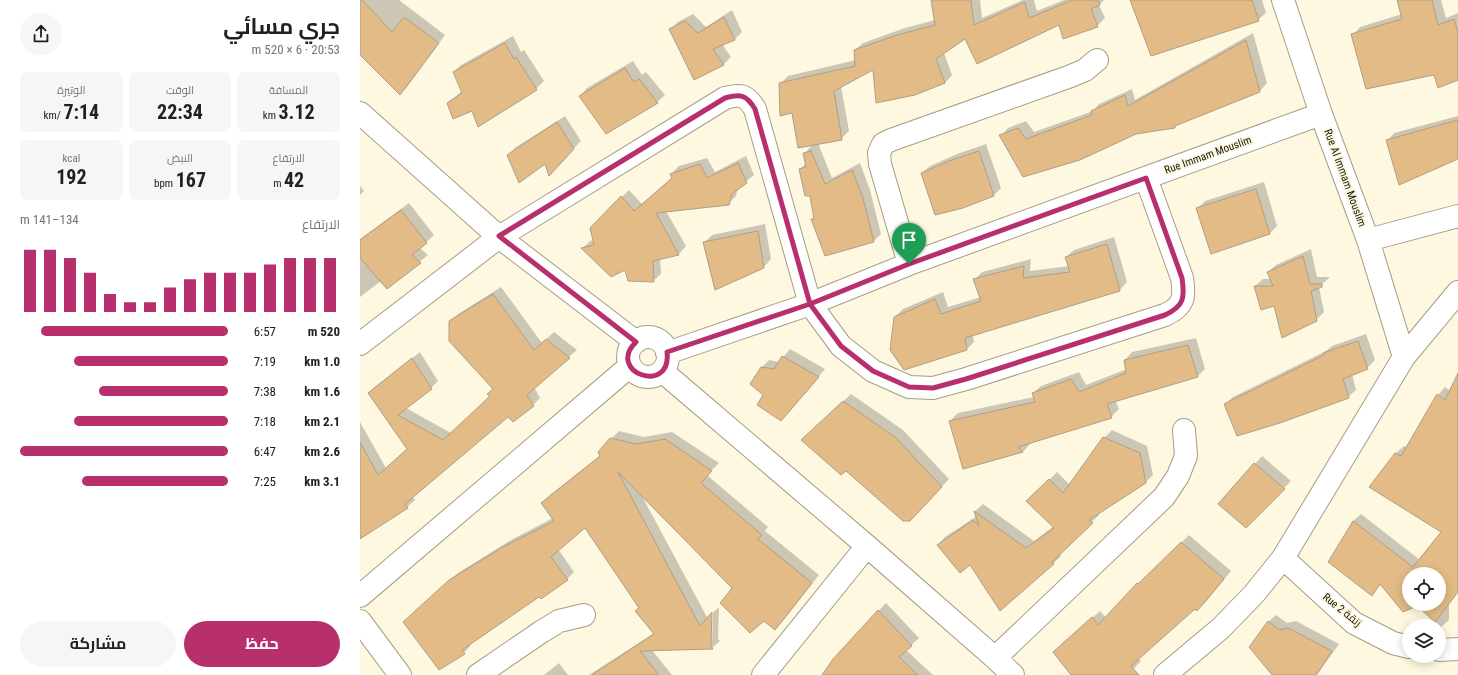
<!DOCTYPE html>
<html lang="ar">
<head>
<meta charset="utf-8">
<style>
  :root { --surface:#fff; --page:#f6f6f6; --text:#202124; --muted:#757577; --accent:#b82f6d }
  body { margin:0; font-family:"Roboto Condensed",Cairo,sans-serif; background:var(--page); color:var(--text); direction:rtl; height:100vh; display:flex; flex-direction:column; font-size:15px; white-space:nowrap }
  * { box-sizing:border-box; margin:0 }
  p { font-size:13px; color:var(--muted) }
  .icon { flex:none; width:22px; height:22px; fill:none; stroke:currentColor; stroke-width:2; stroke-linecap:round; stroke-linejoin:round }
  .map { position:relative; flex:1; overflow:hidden; direction:ltr }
  .details { display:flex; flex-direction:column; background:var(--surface); width:360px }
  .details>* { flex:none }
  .fabs { position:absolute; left:1042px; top:567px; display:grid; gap:8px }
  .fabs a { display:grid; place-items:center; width:44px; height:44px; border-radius:50%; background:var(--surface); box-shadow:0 2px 10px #0003; font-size:20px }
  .pin { position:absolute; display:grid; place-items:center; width:34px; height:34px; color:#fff; margin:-41px -17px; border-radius:50% 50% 50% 0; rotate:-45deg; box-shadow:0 0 4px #0007 }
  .pin .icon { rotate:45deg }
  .round { display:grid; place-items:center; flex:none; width:42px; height:42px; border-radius:21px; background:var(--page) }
  .overview { display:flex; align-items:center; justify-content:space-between; height:68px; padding:0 20px }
  h1 { font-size:22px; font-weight:700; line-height:30px }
  .stats { display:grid; grid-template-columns:repeat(3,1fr); gap:6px; height:68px; padding:4px 20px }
  .stats div { display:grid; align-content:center; border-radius:8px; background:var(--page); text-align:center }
  .stats b { font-size:20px; font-weight:700 }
  .stats small { font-size:11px; font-weight:400 }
  .stats p { font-size:11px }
  .chart { height:112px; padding:8px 20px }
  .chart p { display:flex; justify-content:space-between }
  .chart svg { width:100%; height:72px; margin-top:4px; stroke:var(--accent); stroke-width:6 }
  .primary-button { display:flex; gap:8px; margin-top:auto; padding:8px 20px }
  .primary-button a { flex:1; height:46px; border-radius:24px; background:var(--accent); color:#fff; font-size:16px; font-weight:700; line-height:46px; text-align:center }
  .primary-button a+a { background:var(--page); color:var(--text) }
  ul { padding:0 20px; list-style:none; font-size:13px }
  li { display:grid; grid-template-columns:64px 48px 1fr; align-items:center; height:30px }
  li i { height:10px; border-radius:5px; background:var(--accent) }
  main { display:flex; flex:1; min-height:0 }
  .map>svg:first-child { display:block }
  .shadow { fill:#0003; fill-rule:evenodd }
  .building { fill:#e2bb86; stroke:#b09e87; fill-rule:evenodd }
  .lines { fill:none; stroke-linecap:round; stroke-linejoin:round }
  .minor-casing { stroke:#a59d83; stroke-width:24 }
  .minor { stroke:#fff; stroke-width:22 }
  .route-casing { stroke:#fff; stroke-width:8 }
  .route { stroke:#b82f6d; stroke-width:5 }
  .labels { text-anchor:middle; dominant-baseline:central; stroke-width:4; stroke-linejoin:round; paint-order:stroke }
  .street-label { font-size:11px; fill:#19160c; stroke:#fff8e1 }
</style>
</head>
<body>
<main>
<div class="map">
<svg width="1098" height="675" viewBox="0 0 1098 675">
  <rect width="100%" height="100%" fill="#fff8e1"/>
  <!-- shadow -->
  <path class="shadow" d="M 0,0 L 39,0 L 85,35 L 47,87 L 40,94 L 0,43 Z
    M 572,0 L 620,0 L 622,18 L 663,0 L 674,0 L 677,11 L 704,0 L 744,0 L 739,5 L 745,18 L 737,26 L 699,23 L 606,37 L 584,53 L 592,75 L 585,83 L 555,94 L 514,69 L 481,86 L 489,131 L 481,139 L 458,143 L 472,178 L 500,163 L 510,190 L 521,234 L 513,242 L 452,220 L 455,217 L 451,195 L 440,169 L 446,163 L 445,153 L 453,144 L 433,112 L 420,84 L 428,76 L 496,60 L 495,50 L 503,43 L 545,28 L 575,20 Z
    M 772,0 L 902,0 L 906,13 L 898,20 Z
    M 1038,0 L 1081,0 L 1086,18 L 1098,13 L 1098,79 L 1074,74 L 993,35 L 1000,27 L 1042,14 Z
    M 372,10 L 382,32 L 375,39 L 362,44 L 371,57 L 364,64 L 335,79 L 310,29 L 318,22 L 333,14 L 346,27 Z
    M 893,33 L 907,83 L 900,91 L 820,123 L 815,127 L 775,133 L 720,159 L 641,136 L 648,128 L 666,121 L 674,132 L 733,111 L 739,104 L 772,89 L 775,100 Z
    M 153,36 L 161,52 L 164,50 L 184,81 L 176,89 L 113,110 L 88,103 L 102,91 L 94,72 L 101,65 Z
    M 273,61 L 282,75 L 286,72 L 305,95 L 297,102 L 246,132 L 220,96 L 227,88 Z
    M 205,116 L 221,141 L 189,174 L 185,162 L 148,155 L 156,147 Z
    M 1098,116 L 1098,158 L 1027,141 L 1034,133 Z
    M 626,144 L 641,188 L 634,195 L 602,207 L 562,173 L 570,166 L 597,154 Z
    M 386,156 L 394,175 L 378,188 L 376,196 L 368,204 L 306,211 L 326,246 L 319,254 L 300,258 L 301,274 L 293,281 L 223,248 L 230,241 L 234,240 L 231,228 L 269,190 L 282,204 L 313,177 L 311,174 L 319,166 L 347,158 L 355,172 Z
    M 904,182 L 917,226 L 910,233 L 852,252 L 837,209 L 845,201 Z
    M 0,186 L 4,191 L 0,195 Z
    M 49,203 L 74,235 L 60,248 L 68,255 L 27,288 L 21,281 L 0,297 L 0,239 Z
    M 405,224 L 411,259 L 404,267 L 355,289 L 344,243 L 352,235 Z
    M 754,237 L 767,282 L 760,290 L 613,335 L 614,342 L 607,349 L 535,317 L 543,309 L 583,292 L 588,307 L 621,297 L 614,280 L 622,272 L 671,259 L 670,271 L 709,266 L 706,257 L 714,250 Z
    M 951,249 L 957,277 L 969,277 L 969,278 L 959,287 L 964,312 L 956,320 L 915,304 L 895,286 L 903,279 L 911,279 L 908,272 L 916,265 Z
    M 141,287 L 182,343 L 194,332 L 217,350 L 174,387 L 180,398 L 173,405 L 149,415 L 53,497 L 55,500 L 47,507 L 3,536 L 0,533 L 0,422 L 26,468 L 48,448 L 9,393 L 16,386 L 60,352 L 78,381 L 71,388 L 46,408 L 91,433 L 131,396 L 134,389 L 90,322 L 98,314 Z
    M 1006,334 L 1015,360 L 1007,368 L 992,374 L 996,390 L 988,397 L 865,404 L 873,397 L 966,351 L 972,346 Z
    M 836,338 L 845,369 L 837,377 L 755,400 L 759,409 L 751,417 L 668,443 L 670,444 L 663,452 L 604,468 L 590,421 L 598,413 L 674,397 L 673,393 L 681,386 L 719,372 L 726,385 L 767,369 L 765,360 L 772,352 Z
    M 430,349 L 465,369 L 429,412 L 405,395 L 402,367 L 409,360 L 419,362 Z
    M 1098,375 L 1098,591 L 1089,592 L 1089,620 L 1081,627 L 1057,605 L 1043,611 L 1021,584 L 1011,594 L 993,521 L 1001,514 L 1060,560 L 1083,532 L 1010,487 L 1036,453 L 1044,446 L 1047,448 L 1078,395 L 1085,387 L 1090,391 ZM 1049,574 L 1079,574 L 1079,604 L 1049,604 Z
    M 491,394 L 543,430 L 589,479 L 558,513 L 450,433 Z
    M 752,430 L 787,446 L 793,475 L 785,483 L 738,513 L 739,515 L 699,554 L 701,556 L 694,563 L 640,609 L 610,564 L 578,545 L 585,537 L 617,516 L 615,511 L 623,504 L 674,541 L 694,526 L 668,501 L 697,472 L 710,485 L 744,438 Z
    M 259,431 L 284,437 L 312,432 L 359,463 L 347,475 L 408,527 L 405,531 L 459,575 L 423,621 L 415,629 L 282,496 L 348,619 L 350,643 L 352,643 L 353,613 L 359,607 L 358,639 L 360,641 L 352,648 L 292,650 L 312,675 L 229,675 L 294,633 L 280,607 L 225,526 L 198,549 L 214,572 L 207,579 L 180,596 L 110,643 L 111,645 L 104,653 L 44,622 L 98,573 L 151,540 L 193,518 L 182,503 L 190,495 L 241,455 L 251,439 Z
    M 902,456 L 931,481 L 886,526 L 859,504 Z
    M 829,535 L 871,571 L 845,603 L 837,610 L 835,607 L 778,658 L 781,661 L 768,675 L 712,675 L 702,644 L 740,611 L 746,618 L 785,577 L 786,578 Z
    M 526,603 L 559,638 L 546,650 L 573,675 L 463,675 L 474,660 Z
    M 916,615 L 927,623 L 936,621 L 979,644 L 957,675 L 913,675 L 908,622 Z
    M 199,663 L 208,675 L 184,675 Z"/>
  <!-- building -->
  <path class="building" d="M 0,0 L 2,0 L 32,32 L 44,17 L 79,43 L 40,95 L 0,55 Z
    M 571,0 L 611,0 L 614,25 L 665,2 L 669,18 L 712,0 L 738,0 L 740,5 L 731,9 L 738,27 L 703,39 L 699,25 L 617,64 L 605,39 L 576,59 L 585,83 L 555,95 L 516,103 L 513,70 L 474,91 L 482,140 L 438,148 L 432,113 L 420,116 L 419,83 L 495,66 L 494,50 L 537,35 L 575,25 Z
    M 770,0 L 892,0 L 899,21 L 791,56 Z
    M 1037,0 L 1072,0 L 1078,25 L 1094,19 L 1098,32 L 1098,80 L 1078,88 L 1074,75 L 1006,89 L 991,34 L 1042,19 Z
    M 364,17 L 375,40 L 353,49 L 364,65 L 334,80 L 309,29 L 325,21 L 338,33 Z
    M 886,40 L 900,92 L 815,126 L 815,128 L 776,134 L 720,160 L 663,177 L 639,135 L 658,128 L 666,139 L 732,115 L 731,111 L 765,95 L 768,106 Z
    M 145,43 L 154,59 L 156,57 L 177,90 L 118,127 L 112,111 L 93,119 L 87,103 L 102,93 L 93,72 Z
    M 265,68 L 274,82 L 279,79 L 298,103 L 246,134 L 219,96 Z
    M 1098,120 L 1098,159 L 1039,185 L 1026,140 Z
    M 197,122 L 214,149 L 189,176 L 185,164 L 159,183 L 147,155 Z
    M 451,151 L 465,184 L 492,170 L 503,198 L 514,242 L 465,256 L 451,219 L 454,219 L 450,196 L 445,196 L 439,169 L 446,167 L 443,153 Z
    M 619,151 L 634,196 L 603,208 L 575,215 L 561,173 L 589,161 Z
    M 378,163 L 387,183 L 372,194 L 369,205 L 296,213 L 319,255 L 293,261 L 294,282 L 268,281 L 265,270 L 251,277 L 221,248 L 234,245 L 230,228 L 261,196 L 274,211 L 312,178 L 310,174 L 340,164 L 347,178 Z
    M 896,189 L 910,234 L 851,254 L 836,208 Z
    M 41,210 L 67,243 L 52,255 L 61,263 L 27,289 L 0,258 L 0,240 Z
    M 398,231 L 404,268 L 355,290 L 343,242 Z
    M 747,244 L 760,291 L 605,338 L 607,350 L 544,370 L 530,350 L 534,317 L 575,299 L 581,314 L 621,301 L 613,279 L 664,266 L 663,278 L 710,272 L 705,257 Z
    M 943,256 L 950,284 L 962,284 L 962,287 L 951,291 L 957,321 L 922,338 L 914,306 L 901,310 L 894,286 L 913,286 L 907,272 Z
    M 133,294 L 174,350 L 186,339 L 210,358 L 167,395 L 174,406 L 153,422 L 148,417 L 45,504 L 48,508 L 0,539 L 0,442 L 18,475 L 47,449 L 8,393 L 52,358 L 72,389 L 38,415 L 83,440 L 130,396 L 127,394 L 133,389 L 89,341 L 89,321 Z
    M 998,341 L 1008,369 L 983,379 L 989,398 L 920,423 L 877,436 L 864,404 L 964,355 L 963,353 Z
    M 828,345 L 838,377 L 747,404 L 752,418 L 658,447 L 663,452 L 603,469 L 589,421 L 675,402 L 672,393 L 711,379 L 719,392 L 766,373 L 764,360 Z
    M 422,356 L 459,377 L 421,421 L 397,405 L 403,395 L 390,384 L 401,367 L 414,369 Z
    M 1098,373 L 1098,592 L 1075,622 L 1057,606 L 1043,612 L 1020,584 L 1012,596 L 968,562 L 993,521 L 1053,567 L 1081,532 L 1009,487 L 1035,453 L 1041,456 L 1077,394 L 1085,400 ZM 1049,574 L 1079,574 L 1079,604 L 1049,604 Z
    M 483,401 L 535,437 L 582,487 L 550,521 L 543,521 L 486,471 L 481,475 L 441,440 Z
    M 743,437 L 780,453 L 786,483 L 729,520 L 733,523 L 692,562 L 694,564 L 640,611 L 610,565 L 600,573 L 577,545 L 613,520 L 619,526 L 614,511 L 666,548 L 694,528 L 666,501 L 689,479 L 703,493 Z
    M 250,438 L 276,444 L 305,439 L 352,471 L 341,483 L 402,535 L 398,539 L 452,583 L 415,630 L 404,621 L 390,633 L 360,603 L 372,588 L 258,472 L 340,626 L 352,612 L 351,646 L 353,649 L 280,651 L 299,675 L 232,675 L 294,634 L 275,611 L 279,608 L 225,528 L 191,557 L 208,580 L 181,599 L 179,597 L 102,650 L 105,654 L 79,670 L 43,622 L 89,580 L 143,547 L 194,521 L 181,503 L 240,456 L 238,452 Z
    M 894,463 L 925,489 L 886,528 L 858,504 Z
    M 821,542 L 864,579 L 837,611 L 835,609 L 771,666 L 779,675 L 711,675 L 693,652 L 732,617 L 738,625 L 777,583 L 778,584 Z
    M 518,610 L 552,646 L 539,657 L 558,675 L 462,675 L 473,659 Z
    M 908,621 L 919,630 L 928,628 L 972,651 L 956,675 L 912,675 L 889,647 Z"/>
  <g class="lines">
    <!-- minor casing -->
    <g class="minor-casing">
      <path id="minor" d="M 923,0 L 961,114 L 1008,240 L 1044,357
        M 0,113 L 139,237 L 276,342
        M 1008,240 L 1098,216
        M 549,264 L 520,164 L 519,153 L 523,144 L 531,140 L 711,76 L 725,70 L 737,60
        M268 357a20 20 0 1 1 40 0a20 20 0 1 1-40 0Z
        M 0,344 L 139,237 L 365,98 C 380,94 386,94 395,109 L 450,304 L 481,346 L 513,371 L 549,387 L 573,388 L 606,379 L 805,315 C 824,306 825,298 822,278 L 786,178
        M 307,353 L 450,304 L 549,264 L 961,114
        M 302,371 L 507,546 L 635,658 L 653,675
        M 923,558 L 994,623 L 1033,643 L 1049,647
        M 0,596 L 270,366
        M 0,621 L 40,675
        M 1079,650 L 1098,649
        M 635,658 L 804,497 L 818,476 L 826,456 L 824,430
        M 118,675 L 181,632 L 199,621 L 224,615
        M 403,675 L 507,546
        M 805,675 L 861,628 L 894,594 L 923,558 L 1044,357 L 1098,292"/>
    </g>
    <!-- minor -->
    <use href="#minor" class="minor"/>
  </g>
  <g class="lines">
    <!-- route casing -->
    <g class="route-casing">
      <path id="route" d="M 549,264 L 450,304 L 395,109 C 386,94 380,94 365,98 L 139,236 L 276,342 C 245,372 312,396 307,352 L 450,304 L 481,346 L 513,371 L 549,387 L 573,388 L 606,379 L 805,315 C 824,306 825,298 822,278 L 786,178 L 549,264"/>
    </g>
    <!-- route -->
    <use href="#route" class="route"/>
  </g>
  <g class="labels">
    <!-- street labels -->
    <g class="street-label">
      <text transform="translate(848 155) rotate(-20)">Rue Immam Mouslim</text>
      <text transform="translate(985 178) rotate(70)">Rue Al Immam Mouslim</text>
      <text transform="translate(982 610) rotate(39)">Rue 2 زنقة</text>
    </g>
  </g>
</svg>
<div class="fabs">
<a><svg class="icon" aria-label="locate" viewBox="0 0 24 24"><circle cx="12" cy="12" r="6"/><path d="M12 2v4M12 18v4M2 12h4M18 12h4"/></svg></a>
<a><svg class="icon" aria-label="layers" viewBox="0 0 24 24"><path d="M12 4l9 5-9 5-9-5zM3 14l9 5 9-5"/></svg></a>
</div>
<div class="pin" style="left:549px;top:264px;background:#1e9e55"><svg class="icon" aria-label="arrive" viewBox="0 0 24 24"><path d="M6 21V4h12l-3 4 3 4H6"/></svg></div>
</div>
<section class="details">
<div class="overview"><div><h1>جري مسائي</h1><p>20:53 · 6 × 520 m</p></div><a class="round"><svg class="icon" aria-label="share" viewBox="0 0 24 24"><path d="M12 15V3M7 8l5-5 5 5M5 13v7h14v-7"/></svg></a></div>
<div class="stats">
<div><p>المسافة</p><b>3.12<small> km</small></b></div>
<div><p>الوقت</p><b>22:34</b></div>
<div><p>الوتيرة</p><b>7:14<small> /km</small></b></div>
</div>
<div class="stats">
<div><p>الارتفاع</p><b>42<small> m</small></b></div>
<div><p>النبض</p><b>167<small> bpm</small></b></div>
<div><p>kcal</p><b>192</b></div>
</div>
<div class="chart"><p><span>الارتفاع</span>134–141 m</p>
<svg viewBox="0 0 160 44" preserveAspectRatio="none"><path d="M5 44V6M15 44V6M25 44V11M35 44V20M45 44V33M55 44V38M65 44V38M75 44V29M85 44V24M95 44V20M105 44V20M115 44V20M125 44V15M135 44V11M145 44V11M155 44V11"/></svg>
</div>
<ul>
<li><b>520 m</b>6:57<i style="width:90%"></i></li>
<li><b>1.0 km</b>7:19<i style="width:74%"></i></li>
<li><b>1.6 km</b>7:38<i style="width:62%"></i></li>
<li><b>2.1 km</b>7:18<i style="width:74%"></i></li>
<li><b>2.6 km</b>6:47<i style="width:100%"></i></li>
<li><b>3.1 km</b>7:25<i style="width:70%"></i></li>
</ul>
<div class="primary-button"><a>حفظ</a><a>مشاركة</a></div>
</section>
</main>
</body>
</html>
